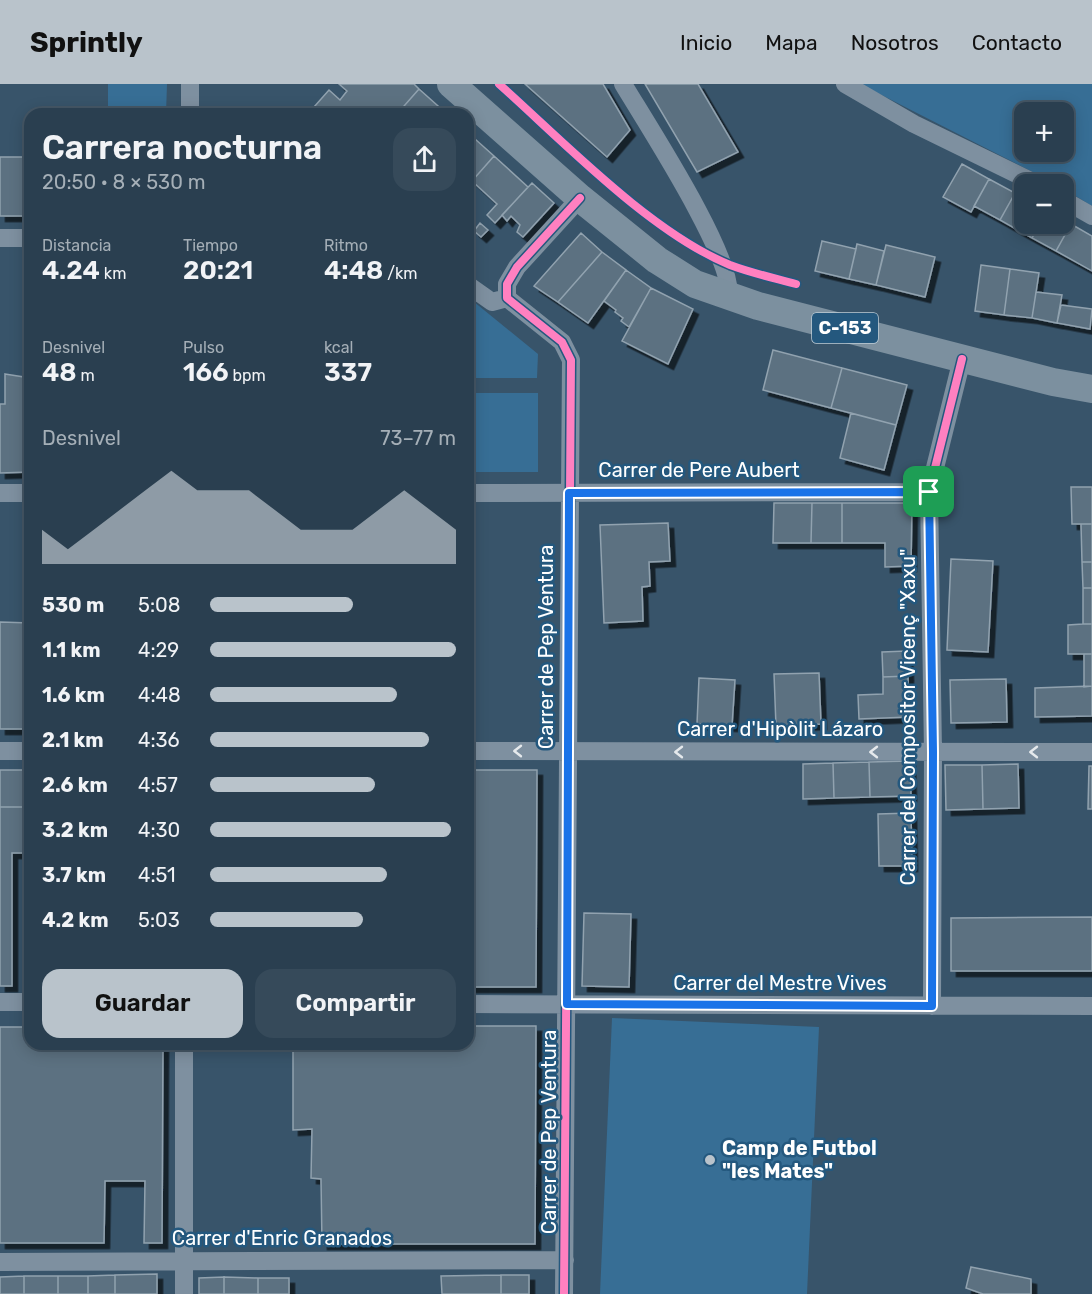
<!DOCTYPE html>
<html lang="es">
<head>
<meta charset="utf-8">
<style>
  :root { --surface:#2a3f50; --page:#364a5a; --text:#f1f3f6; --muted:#a5afb7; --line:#465867; --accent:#b9c3cb }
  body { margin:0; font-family:Rubik,sans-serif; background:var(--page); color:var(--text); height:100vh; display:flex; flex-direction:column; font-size:22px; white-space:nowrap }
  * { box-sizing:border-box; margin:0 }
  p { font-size:20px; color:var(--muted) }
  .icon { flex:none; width:33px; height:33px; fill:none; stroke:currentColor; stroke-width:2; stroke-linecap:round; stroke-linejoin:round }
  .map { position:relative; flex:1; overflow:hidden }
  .panel { position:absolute; left:24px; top:24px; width:450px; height:942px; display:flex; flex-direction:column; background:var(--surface); border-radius:18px; box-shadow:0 3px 15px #0003,0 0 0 2px var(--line) }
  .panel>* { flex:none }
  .controls { position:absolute; left:1014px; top:18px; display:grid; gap:12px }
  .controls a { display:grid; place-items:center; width:60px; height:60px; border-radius:12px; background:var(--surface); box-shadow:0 3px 15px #0003,0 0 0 2px var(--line); font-size:30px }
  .pin { position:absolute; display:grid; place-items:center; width:51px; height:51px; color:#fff; margin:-26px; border-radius:12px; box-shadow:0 3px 9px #0006 }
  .round { display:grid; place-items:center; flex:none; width:63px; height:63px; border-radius:18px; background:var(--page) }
  .overview { display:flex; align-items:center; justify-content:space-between; height:102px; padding:0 18px }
  h1 { font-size:33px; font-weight:600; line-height:45px }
  .figures { display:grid; grid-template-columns:repeat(3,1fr); gap:9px; height:102px; padding:6px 18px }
  .figures div { display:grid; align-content:center }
  .figures b { font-size:26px; font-weight:600 }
  .figures small { font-size:16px; font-weight:400 }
  .figures p { font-size:16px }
  .chart { height:168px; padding:12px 18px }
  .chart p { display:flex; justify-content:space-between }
  .chart svg { width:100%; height:108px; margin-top:6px; fill:var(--accent); opacity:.7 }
  .button { display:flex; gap:12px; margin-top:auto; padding:12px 18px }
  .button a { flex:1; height:69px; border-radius:18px; background:var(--accent); color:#111; font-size:24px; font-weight:600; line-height:69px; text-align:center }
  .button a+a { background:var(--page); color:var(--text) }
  ul { padding:0 18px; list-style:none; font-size:20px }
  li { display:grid; grid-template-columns:96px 72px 1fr; align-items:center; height:45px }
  li i { height:15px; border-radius:8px; background:var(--accent) }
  header { display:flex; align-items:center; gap:36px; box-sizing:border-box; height:84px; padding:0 30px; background:var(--accent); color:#111 }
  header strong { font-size:28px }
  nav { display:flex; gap:33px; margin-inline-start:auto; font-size:21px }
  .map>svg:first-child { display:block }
  .green { fill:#376e95; fill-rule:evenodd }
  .building { fill:#5b7181; stroke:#91a2af; stroke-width:1.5; filter:url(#shadow) }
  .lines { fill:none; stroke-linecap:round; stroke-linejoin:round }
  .street { stroke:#7e90a0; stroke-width:18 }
  .primary { stroke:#7c909f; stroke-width:28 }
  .cycleway-casing { stroke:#24587e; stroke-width:11 }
  .cycleway { stroke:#ff80c0; stroke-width:8 }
  .oneway { stroke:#e5e9ec }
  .route-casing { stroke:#fff; stroke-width:12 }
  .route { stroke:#1a73e8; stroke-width:8 }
  .poi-dot { fill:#b9c3cb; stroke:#24587e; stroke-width:2 }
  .labels { text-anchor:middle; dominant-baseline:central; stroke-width:5; stroke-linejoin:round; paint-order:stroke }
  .shield { fill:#24587e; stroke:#bdcdd8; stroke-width:1.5 }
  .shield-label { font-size:18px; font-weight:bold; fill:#fff }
  .street-label { font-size:20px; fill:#fff; stroke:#24587e }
  .poi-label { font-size:20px; font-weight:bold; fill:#fff; stroke:#24587e; text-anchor:start }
</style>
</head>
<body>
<header>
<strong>Sprintly</strong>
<nav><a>Inicio</a><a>Mapa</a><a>Nosotros</a><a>Contacto</a></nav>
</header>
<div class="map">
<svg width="1092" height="1210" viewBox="0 0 1092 1210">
  <defs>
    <filter id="shadow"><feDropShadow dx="5.5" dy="5.5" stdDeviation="0" flood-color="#0009"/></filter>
  </defs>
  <rect width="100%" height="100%" fill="#38546a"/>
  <!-- green -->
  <path class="green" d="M 108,0 L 167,0 L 166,30 L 108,30 Z
    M 860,0 L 1092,0 L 1092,122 L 1064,105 L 1064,100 L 1056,100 ZM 1024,28 L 1064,28 L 1064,68 L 1024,68 Z
    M 468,213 L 538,270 L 537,294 L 468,294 Z
    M 468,309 L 538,309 L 538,388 L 468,388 Z
    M 612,934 L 819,943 L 807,1210 L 600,1210 Z"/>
  <!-- building -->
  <path class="building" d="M 339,0 L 414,0 L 419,5 L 397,30 L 321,30 L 314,23 L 329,6 L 340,16 L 347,7 Z
    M 525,0 L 603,0 L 630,46 L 607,73 Z
    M 645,0 L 698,0 L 738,68 L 697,88 Z
    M 419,5 L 447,30 L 397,30 Z
    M 475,55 L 494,72 L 472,97 L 468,94 L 468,63 Z
    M 494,72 L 528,103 L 495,139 L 487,131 L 497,120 L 472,97 Z
    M 0,73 L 30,73 L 30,132 L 0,132 Z
    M 962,80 L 989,95 L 971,128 L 943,113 Z
    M 989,95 L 1015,109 L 1000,136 L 974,122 Z
    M 532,99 L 554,119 L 523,153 L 517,148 L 520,141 L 511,132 L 507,137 L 502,131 Z
    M 1015,109 L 1024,115 L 1024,140 L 1040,140 L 1032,154 L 1000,136 Z
    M 1064,136 L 1071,140 L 1056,167 L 1032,154 L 1040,140 L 1064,140 Z
    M 480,139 L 488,146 L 481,153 L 474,147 Z
    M 1071,140 L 1092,152 L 1092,187 L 1056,167 Z
    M 581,149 L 602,168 L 558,218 L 534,202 Z
    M 822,157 L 856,165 L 849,195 L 815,187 Z
    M 857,160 L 884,167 L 876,201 L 849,195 Z
    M 886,161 L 935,173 L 925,213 L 876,201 Z
    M 602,168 L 626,186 L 588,239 L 558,218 Z
    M 981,181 L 1010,185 L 1004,231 L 975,227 Z
    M 1010,185 L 1039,189 L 1032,234 L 1004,231 Z
    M 626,186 L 651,204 L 629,243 L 621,237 L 623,234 L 615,228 L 616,226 L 604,217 Z
    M 651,204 L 693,225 L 668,280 L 622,257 Z
    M 1036,208 L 1062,211 L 1057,239 L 1032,234 Z
    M 1061,221 L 1092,225 L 1090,245 L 1057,239 Z
    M 773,266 L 842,284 L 831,324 L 763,306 Z
    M 842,284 L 907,301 L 896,341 L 831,324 Z
    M 5,290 L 30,294 L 30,388 L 0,389 L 0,320 L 5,320 Z
    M 851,329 L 896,341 L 884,386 L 840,374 Z
    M 1071,403 L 1092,403 L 1092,440 L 1072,440 Z
    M 774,419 L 812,419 L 811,459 L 773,459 Z
    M 812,419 L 842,419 L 842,459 L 811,459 Z
    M 842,419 L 912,419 L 911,482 L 885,483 L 885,459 L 842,459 Z
    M 668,439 L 670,477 L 649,478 L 650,502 L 642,503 L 643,537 L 604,539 L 600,441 Z
    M 1081,440 L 1092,440 L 1092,478 L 1082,478 Z
    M 951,475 L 993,477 L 988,568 L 947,566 Z
    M 1082,478 L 1092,478 L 1092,504 L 1083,504 Z
    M 1083,504 L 1092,504 L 1092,540 L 1083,540 Z
    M 0,538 L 30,539 L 30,645 L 0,645 Z
    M 1083,540 L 1092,540 L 1092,570 L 1068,570 L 1068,541 Z
    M 907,567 L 908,592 L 883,593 L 882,568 Z
    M 1084,570 L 1092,570 L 1092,602 L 1084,603 Z
    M 819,589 L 821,640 L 776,642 L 774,590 Z
    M 908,592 L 909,633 L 859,635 L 858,611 L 883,610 L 883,593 Z
    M 699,594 L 735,596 L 732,642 L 697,640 Z
    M 1006,595 L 1007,638 L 951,639 L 950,596 Z
    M 1092,602 L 1092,632 L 1035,633 L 1035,604 Z
    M 910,677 L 911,712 L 870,713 L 869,678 Z
    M 869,678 L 870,713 L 834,714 L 833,679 Z
    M 833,679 L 834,714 L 803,715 L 803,680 Z
    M 1018,680 L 1019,724 L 983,725 L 982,681 Z
    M 945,681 L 982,681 L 983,725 L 946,726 Z
    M 1089,682 L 1092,682 L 1092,725 L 1088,725 Z
    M 0,686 L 30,686 L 30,723 L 0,723 Z
    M 468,686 L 537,686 L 536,903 L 468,903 Z
    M 0,723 L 30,723 L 30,769 L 12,769 L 12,902 L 0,902 Z
    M 911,729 L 912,782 L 879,782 L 878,730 Z
    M 584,829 L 631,830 L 629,903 L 582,902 Z
    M 1092,833 L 1092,887 L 951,887 L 951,834 Z
    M 468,942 L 536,942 L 535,1160 L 322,1160 L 321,1095 L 311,1094 L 312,1045 L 293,1046 L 293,960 L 468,960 Z
    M 0,943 L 30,943 L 30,960 L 163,960 L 162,1159 L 144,1159 L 145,1097 L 105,1097 L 104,1159 L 0,1159 Z
    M 971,1183 L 1031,1195 L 1031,1210 L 983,1210 L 966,1204 Z
    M 157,1190 L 157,1210 L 115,1210 L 115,1191 Z
    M 115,1191 L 115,1210 L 88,1210 L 88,1192 Z
    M 501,1191 L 529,1191 L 529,1210 L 501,1210 Z
    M 501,1191 L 501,1210 L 442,1210 L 441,1192 Z
    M 24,1192 L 24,1210 L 0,1210 L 0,1193 Z
    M 24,1192 L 58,1192 L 58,1210 L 24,1210 Z
    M 58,1192 L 88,1192 L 88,1210 L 58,1210 Z
    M 224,1193 L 258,1194 L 258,1210 L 224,1210 Z
    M 224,1193 L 224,1210 L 199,1210 L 199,1194 Z
    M 258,1194 L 289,1194 L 289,1210 L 258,1210 Z"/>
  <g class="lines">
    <!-- street -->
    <path class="street" d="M 623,0 C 645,37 737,178 728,212
      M 845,0 L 914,40 L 1037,100
      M 190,30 L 190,0
      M 1064,116 L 1092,132
      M 0,154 L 30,154
      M 468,201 L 492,218 L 507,214
      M 0,409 L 30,409
      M 468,409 L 929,408
      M 0,667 L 30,667
      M 468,667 L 1092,668
      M 0,918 L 30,918
      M 468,920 L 1092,922
      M 932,922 L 933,668 L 929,408 L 962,275
      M 0,1178 L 565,1176
      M 184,1210 L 184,960
      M 564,1210 L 571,276 L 562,258 L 507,214 L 507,200 L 517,183 L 580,114"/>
    <!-- primary -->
    <path class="primary" d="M 451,0 L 580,114 L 657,176 L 695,200 L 758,222 L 1053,298 L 1092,305"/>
    <!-- cycleway casing -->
    <g class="cycleway-casing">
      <path id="cycleway" d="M 499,0 C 564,58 650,148 730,181 C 751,189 774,194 796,200
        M 932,922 L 933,668 L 929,408 L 962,275
        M 564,1210 L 571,276 L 562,258 L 507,214 L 507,200 L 517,183 L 580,114"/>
    </g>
    <!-- cycleway -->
    <use href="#cycleway" class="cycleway"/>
  </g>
  <!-- one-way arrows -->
  <defs><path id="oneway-chevron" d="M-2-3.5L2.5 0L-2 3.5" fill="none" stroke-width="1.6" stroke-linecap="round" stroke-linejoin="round" transform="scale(1.5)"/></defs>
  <g class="oneway">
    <use href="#oneway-chevron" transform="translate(518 667) rotate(-180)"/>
    <use href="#oneway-chevron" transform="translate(679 668) rotate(-180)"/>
    <use href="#oneway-chevron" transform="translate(874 668) rotate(-180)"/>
    <use href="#oneway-chevron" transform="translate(1034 668) rotate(-180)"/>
  </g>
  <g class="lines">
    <!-- route casing -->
    <g class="route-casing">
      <path id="route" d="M 929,408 L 933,668 L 932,922 L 567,920 L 569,409 Z"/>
    </g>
    <!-- route -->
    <use href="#route" class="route"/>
  </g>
  <!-- markers -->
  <circle class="poi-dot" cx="710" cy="1076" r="6"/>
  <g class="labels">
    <!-- shield labels -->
    <rect class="shield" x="812" y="229" width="66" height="30" rx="4.5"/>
    <g class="shield-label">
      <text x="845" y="244">C-153</text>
    </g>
    <!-- street labels -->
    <g class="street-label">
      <text x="699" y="386">Carrer de Pere Aubert</text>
      <text transform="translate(546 563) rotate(-90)">Carrer de Pep Ventura</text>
      <text transform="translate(908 633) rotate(-90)">Carrer del Compositor Vicenç "Xaxu"</text>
      <text x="780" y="645">Carrer d'Hipòlit Lázaro</text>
      <text x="780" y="899">Carrer del Mestre Vives</text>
      <text transform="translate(549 1048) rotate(-90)">Carrer de Pep Ventura</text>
      <text x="282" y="1154">Carrer d'Enric Granados</text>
    </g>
    <!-- poi labels -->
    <g class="poi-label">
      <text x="722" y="1064">Camp de Futbol<tspan x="722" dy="23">"les Mates"</tspan></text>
    </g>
  </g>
</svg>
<div class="controls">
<a>+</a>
<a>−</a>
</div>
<div class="pin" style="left:929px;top:408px;background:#1e9e55"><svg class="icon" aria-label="arrive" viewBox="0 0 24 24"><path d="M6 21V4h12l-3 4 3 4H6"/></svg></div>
<section class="panel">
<div class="overview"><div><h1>Carrera nocturna</h1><p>20:50 · 8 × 530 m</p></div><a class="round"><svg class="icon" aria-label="share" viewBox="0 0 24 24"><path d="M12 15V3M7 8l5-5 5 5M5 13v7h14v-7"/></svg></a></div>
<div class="figures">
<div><p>Distancia</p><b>4.24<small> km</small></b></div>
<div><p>Tiempo</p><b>20:21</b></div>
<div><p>Ritmo</p><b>4:48<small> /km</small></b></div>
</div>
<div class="figures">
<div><p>Desnivel</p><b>48<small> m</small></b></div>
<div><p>Pulso</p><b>166<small> bpm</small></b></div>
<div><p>kcal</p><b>337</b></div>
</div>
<div class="chart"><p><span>Desnivel</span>73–77 m</p>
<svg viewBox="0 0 160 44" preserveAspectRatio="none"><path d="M0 44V30L10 38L20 30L30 22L40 14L50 6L60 14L70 14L80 14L90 22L100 30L110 30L120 30L130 22L140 14L150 22L160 30V44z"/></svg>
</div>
<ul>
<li><b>530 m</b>5:08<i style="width:58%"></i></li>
<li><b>1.1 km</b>4:29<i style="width:100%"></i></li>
<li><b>1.6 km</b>4:48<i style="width:76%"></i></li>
<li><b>2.1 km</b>4:36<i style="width:89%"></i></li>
<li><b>2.6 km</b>4:57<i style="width:67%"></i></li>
<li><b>3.2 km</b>4:30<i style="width:98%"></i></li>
<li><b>3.7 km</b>4:51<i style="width:72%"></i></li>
<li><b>4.2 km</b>5:03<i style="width:62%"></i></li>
</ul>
<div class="button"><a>Guardar</a><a>Compartir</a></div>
</section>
</div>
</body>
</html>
